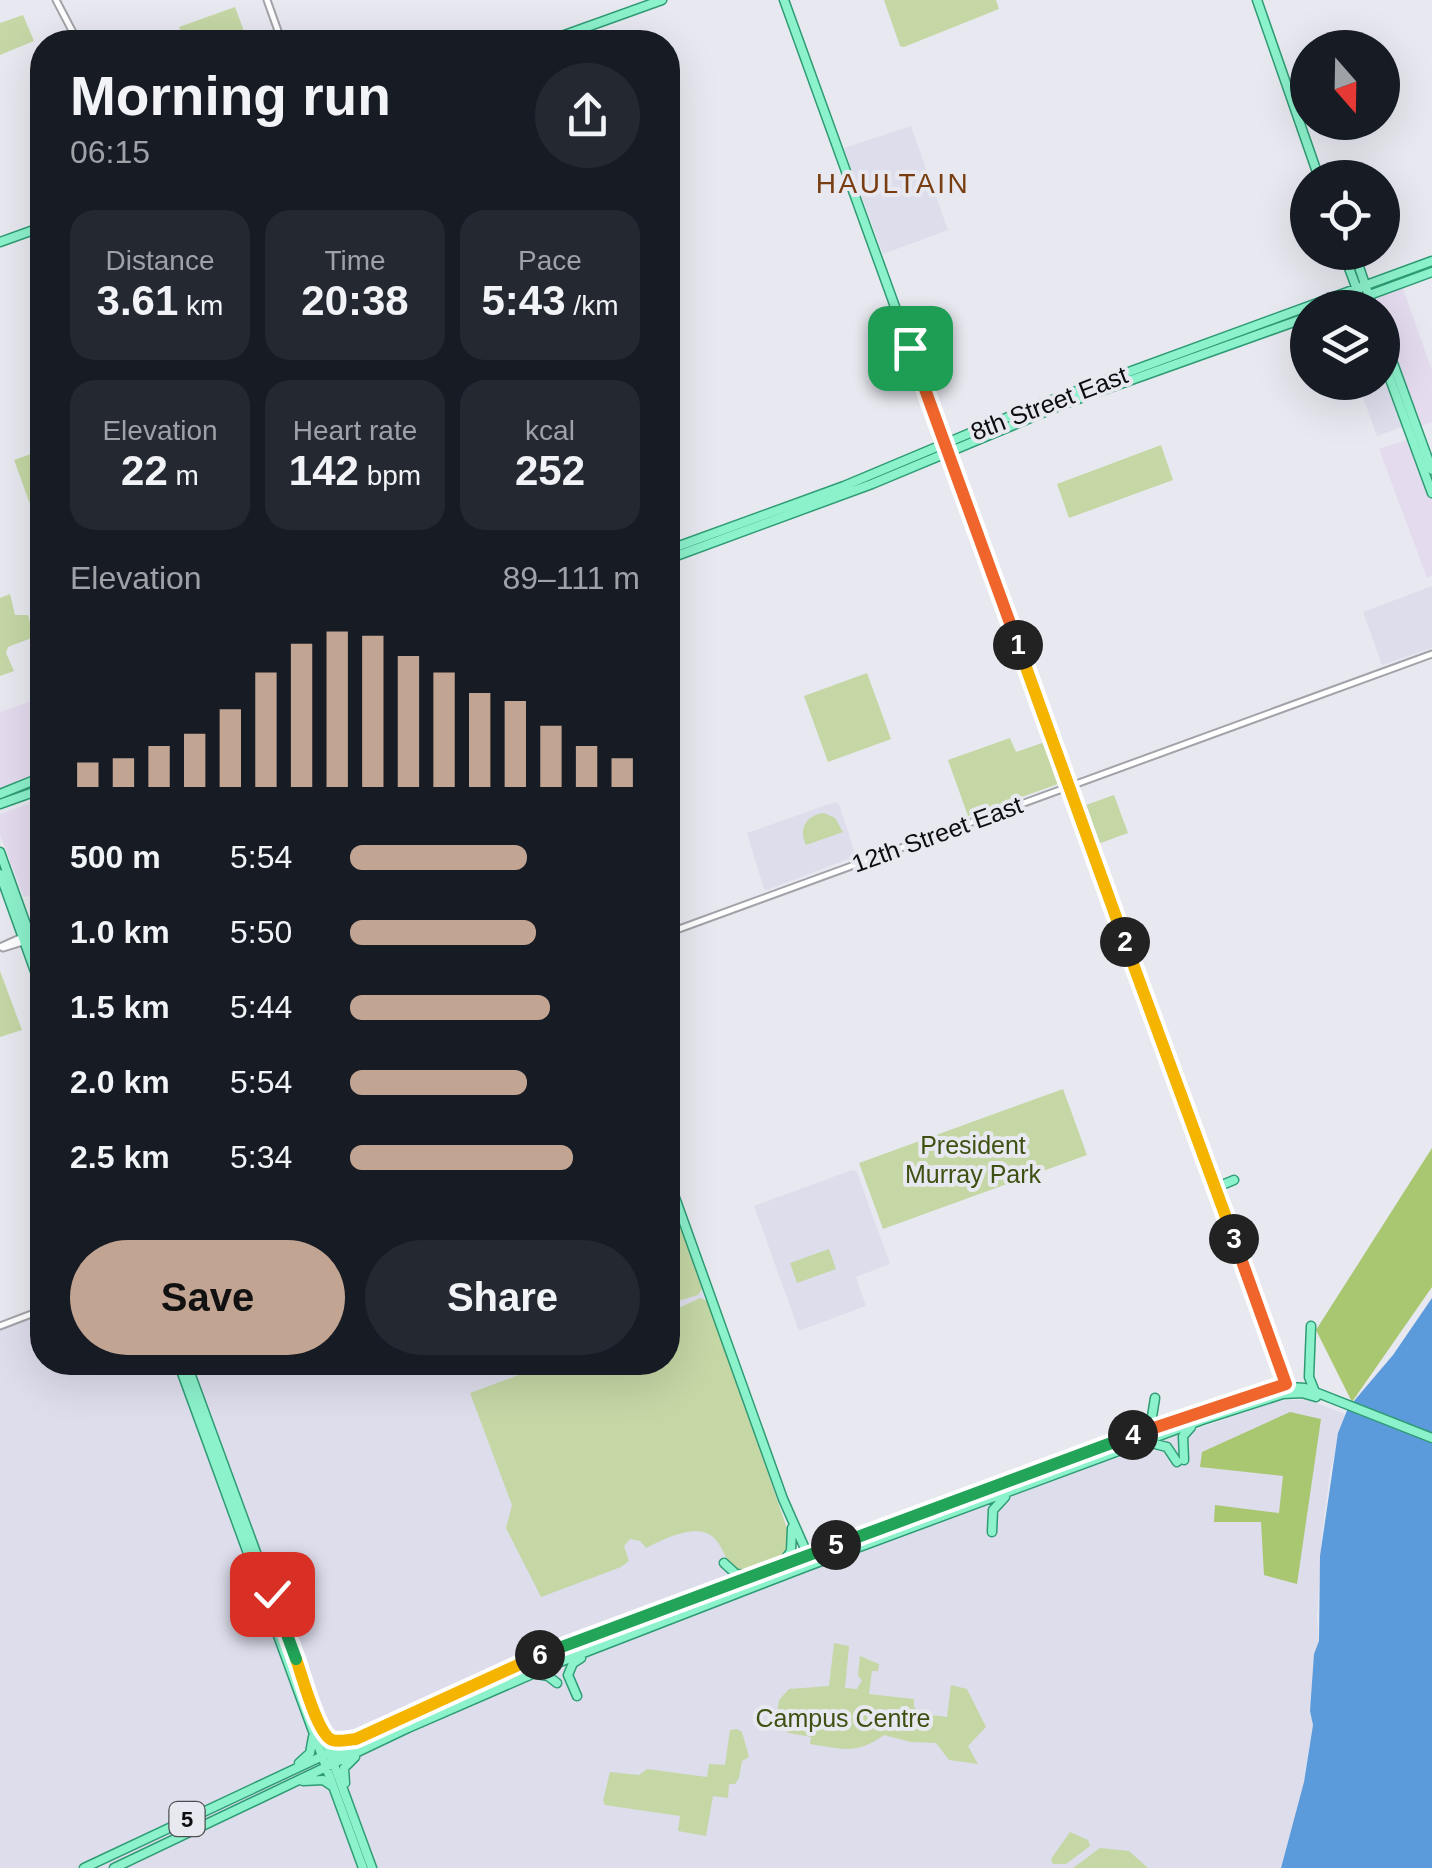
<!DOCTYPE html>
<html lang="en">
<head>
<meta charset="utf-8">
<style>
  :root { --surface:#171b24; --page:#242831; --text:#f1f3f6; --muted:#9ea1a6; --accent:#c1a491 }
  body { margin:0; font-family:Arial,sans-serif; background:var(--page); color:var(--text); height:100vh; display:flex; flex-direction:column; font-size:38px; white-space:nowrap }
  * { box-sizing:border-box; margin:0 }
  p { font-size:32px; color:var(--muted) }
  .icon { flex:none; width:55px; height:55px; fill:none; stroke:currentColor; stroke-width:2; stroke-linecap:round; stroke-linejoin:round }
  .map { position:relative; flex:1; overflow:hidden }
  .panel { position:absolute; left:30px; top:30px; width:650px; height:1345px; display:flex; flex-direction:column; background:var(--surface); border-radius:40px; box-shadow:0 10px 40px #0002 }
  .panel>* { flex:none }
  .needle { width:65px; rotate:160deg }
  .fabs { position:absolute; left:1290px; top:30px; display:grid; gap:20px }
  .fabs a { display:grid; place-items:center; width:110px; height:110px; border-radius:50%; background:var(--surface); box-shadow:0 10px 40px #0002; font-size:50px }
  .pin { position:absolute; display:grid; place-items:center; width:85px; height:85px; color:#fff; margin:-42px; border-radius:20px; box-shadow:0 5px 15px #0006 }
  .km { position:absolute; width:50px; height:50px; margin:-25px; border-radius:50%; background:#222; color:#fff; font-size:28px; line-height:50px; text-align:center }
  .round { display:grid; place-items:center; flex:none; width:105px; height:105px; border-radius:52px; background:var(--page) }
  .headline { display:flex; align-items:center; justify-content:space-between; height:170px; padding:0 40px }
  h1 { font-size:55px; font-weight:800; line-height:75px }
  .metrics { display:grid; grid-template-columns:repeat(3,1fr); gap:15px; height:170px; padding:10px 40px }
  .metrics div { display:grid; align-content:center; border-radius:25px; background:var(--page); text-align:center }
  .metrics b { font-size:42px; font-weight:800 }
  .metrics small { font-size:28px; font-weight:400 }
  .metrics p { font-size:28px }
  .chart { height:280px; padding:20px 40px }
  .chart p { display:flex; justify-content:space-between }
  .chart svg { width:100%; height:180px; margin-top:10px; stroke:var(--accent); stroke-width:6 }
  .action { display:flex; gap:20px; margin-top:auto; padding:20px 40px }
  .action a { flex:1; height:115px; border-radius:60px; background:var(--accent); color:#111; font-size:40px; font-weight:800; line-height:115px; text-align:center }
  .action a+a { background:var(--page); color:var(--text) }
  ul { padding:0 40px; list-style:none; font-size:32px }
  li { display:grid; grid-template-columns:160px 120px 1fr; align-items:center; height:75px }
  li i { height:25px; border-radius:12px; background:var(--accent) }
  .map>svg:first-child { display:block }
  .commercial { fill:#e5dbef }
  .built { fill:#ddddec }
  .green { fill:#c5d7a5 }
  .forest { fill:#a9c670 }
  .water { fill:#5b9bdb }
  .lines { fill:none; stroke-linecap:round; stroke-linejoin:round }
  .minor-casing { stroke:#a2a2a9; stroke-width:9 }
  .major-casing { stroke:#2e9c74; stroke-width:11 }
  .minor { stroke:#fff; stroke-width:5 }
  .major { stroke:#8cf2cc; stroke-width:8 }
  .split-1-casing { stroke:#fff; stroke-width:20 }
  .split-2-casing { stroke:#fff; stroke-width:20 }
  .split-3-casing { stroke:#fff; stroke-width:20 }
  .split-4-casing { stroke:#fff; stroke-width:20 }
  .split-5-casing { stroke:#fff; stroke-width:20 }
  .split-6-casing { stroke:#fff; stroke-width:20 }
  .split-7-casing { stroke:#fff; stroke-width:20 }
  .split-8-casing { stroke:#fff; stroke-width:20 }
  .split-1 { stroke:#f0652b; stroke-width:12 }
  .split-2 { stroke:#f5b400; stroke-width:12 }
  .split-3 { stroke:#f5b400; stroke-width:12 }
  .split-4 { stroke:#f0652b; stroke-width:12 }
  .split-5 { stroke:#22a559; stroke-width:12 }
  .split-6 { stroke:#22a559; stroke-width:12 }
  .split-7 { stroke:#f5b400; stroke-width:12 }
  .split-8 { stroke:#22a559; stroke-width:12 }
  .labels { text-anchor:middle; dominant-baseline:central; stroke-width:8; stroke-linejoin:round; paint-order:stroke }
  .shield { fill:#e8e9f0; stroke:#4f4f53; stroke-width:2.5 }
  .shield-label { font-size:22px; font-weight:bold; fill:#0d0d10 }
  .street-label { font-size:25px; fill:#0d0d10; stroke:#e8e9f0 }
  .park-label { font-size:25px; fill:#3e5012; stroke:#e8e9f0 }
  .neighbourhood-label { font-size:28px; letter-spacing:2.5px; fill:#793d12; stroke:#e8e9f0 }
</style>
</head>
<body>
<div class="map">
<svg width="1432" height="1868" viewBox="0 0 1432 1868">
  <rect width="100%" height="100%" fill="#e8e9f0"/>
  <!-- commercial -->
  <path class="commercial" d="M 1401,283 L 1432,370 L 1432,422 L 1417,428 L 1383,333 L 1382,308 L 1373,307 L 1368,295 Z
    M 1412,438 L 1432,493 L 1432,576 L 1427,578 L 1379,449 Z
    M 42,697 L 42,777 L 0,794 L 0,712 Z
    M 42,799 L 42,891 L 24,897 L 0,835 L 0,814 Z"/>
  <!-- built -->
  <path class="built" d="M 911,126 L 948,230 L 883,254 L 844,148 Z
    M 1383,373 L 1402,427 L 1377,436 L 1358,383 L 1382,382 Z
    M 1432,586 L 1432,648 L 1382,665 L 1363,612 Z
    M 835,802 L 839,804 L 856,856 L 767,890 L 764,889 L 747,833 Z
    M 852,1170 L 857,1172 L 890,1264 L 856,1277 L 866,1306 L 799,1331 L 754,1206 Z
    M 668,1198 L 789,1534 L 806,1571 L 1074,1472 L 1277,1401 L 1306,1399 L 1345,1414 L 1330,1473 L 1322,1535 L 1317,1620 L 1319,1642 L 1310,1711 L 1313,1724 L 1304,1782 L 1281,1868 L 0,1868 L 0,1330 L 42,1314 L 42,1362 L 668,1362 Z"/>
  <!-- green -->
  <path class="green" d="M 884,0 L 996,0 L 999,9 L 904,47 L 900,46 Z
    M 235,7 L 248,42 L 185,42 L 179,27 Z
    M 23,15 L 34,41 L 0,55 L 0,23 Z
    M 1161,445 L 1173,480 L 1069,518 L 1057,484 Z
    M 42,450 L 42,537 L 14,460 Z
    M 10,594 L 15,615 L 28,615 L 34,637 L 8,647 L 6,653 L 14,671 L 0,676 L 0,598 Z
    M 867,673 L 891,739 L 828,762 L 804,696 Z
    M 1010,738 L 1016,752 L 1045,742 L 1061,783 L 968,816 L 948,760 Z
    M 1114,795 L 1128,833 L 1098,844 L 1083,806 Z
    M 824,813 L 835,818 L 843,832 L 806,845 C 798,829 806,815 824,813 Z
    M 0,971 L 22,1030 L 0,1037 Z
    M 1063,1089 L 1087,1155 L 883,1229 L 859,1163 Z
    M 668,1193 L 702,1289 L 698,1295 L 668,1304 Z
    M 829,1249 L 836,1269 L 797,1283 L 790,1263 Z
    M 700,1298 L 708,1301 L 790,1537 L 785,1556 L 740,1573 C 723,1560 727,1554 716,1540 C 700,1520 664,1539 646,1548 L 640,1541 L 630,1539 L 624,1546 L 629,1561 L 621,1567 L 541,1597 L 506,1528 L 512,1505 L 470,1393 L 552,1363 L 668,1362 L 668,1313 Z
    M 834,1643 L 849,1646 L 845,1688 L 857,1689 L 862,1680 L 858,1676 L 860,1656 L 879,1664 L 878,1671 L 872,1671 L 869,1694 L 914,1699 L 914,1707 L 923,1714 L 947,1717 L 951,1685 L 967,1689 L 986,1727 L 968,1746 L 978,1764 L 949,1760 L 936,1743 L 911,1742 L 884,1735 C 856,1755 843,1749 810,1744 L 811,1737 L 789,1733 L 776,1723 L 779,1700 L 789,1689 L 829,1686 Z
    M 537,1659 L 544,1661 L 351,1752 L 341,1754 L 470,1688 Z
    M 737,1729 L 742,1732 L 749,1757 L 742,1761 L 739,1778 L 735,1784 L 729,1784 L 728,1798 L 713,1796 L 706,1836 L 678,1831 L 680,1816 L 605,1805 L 603,1801 L 610,1772 L 639,1775 L 647,1769 L 707,1777 L 709,1764 L 725,1765 L 730,1730 Z
    M 1070,1832 L 1088,1840 L 1090,1846 L 1066,1864 L 1053,1864 L 1051,1859 Z
    M 1100,1848 L 1129,1851 L 1148,1868 L 1073,1868 Z"/>
  <!-- forest -->
  <path class="forest" d="M 1432,1148 L 1432,1287 L 1352,1402 L 1316,1330 Z
    M 1290,1412 L 1321,1419 L 1297,1584 L 1264,1575 L 1261,1522 L 1214,1522 L 1215,1505 L 1279,1513 L 1283,1476 L 1200,1467 L 1202,1452 Z"/>
  <!-- water -->
  <path class="water" d="M 1432,1298 L 1432,1868 L 1281,1868 L 1304,1782 L 1313,1725 L 1310,1711 L 1314,1654 L 1319,1641 L 1320,1556 L 1338,1433 L 1348,1408 L 1393,1355 Z"/>
  <g class="lines">
    <!-- minor casing -->
    <g class="minor-casing">
      <path id="minor" d="M 56,0 L 78,42
        M 267,0 L 282,42
        M 668,933 L 1432,654
        M 0,947 L 42,928
        M 3,948 L 42,936
        M 0,1326 L 42,1310"/>
    </g>
    <!-- major casing -->
    <g class="major-casing">
      <path id="major" d="M 784,0 L 1288,1393
        M 1257,0 L 1319,178
        M 545,42 L 662,0
        M 0,242 L 42,227
        M 1343,252 L 1364,308
        M 1354,252 L 1373,308
        M 1334,308 L 1432,272
        M 1382,333 L 1432,470
        M 1382,357 L 1432,493
        M 668,550 L 844,486 L 1025,410 L 1432,261
        M 668,559 L 872,484 L 1064,404 L 1308,317
        M 0,794 L 42,777
        M 0,804 L 42,789
        M 0,852 L 42,969
        M 0,874 L 42,991
        M 668,1178 L 783,1499 L 810,1560
        M 1212,1179 L 1222,1185 L 1234,1180
        M 1311,1326 L 1309,1377 L 1315,1392
        M 178,1362 L 363,1868
        M 186,1362 L 372,1868
        M 1150,1429 L 1155,1398
        M 1147,1442 L 1167,1447 L 1177,1462
        M 1184,1460 L 1183,1436 L 1191,1427
        M 992,1532 L 993,1510 L 1005,1497
        M 724,1563 L 736,1574 L 749,1575
        M 781,1565 L 791,1551 L 792,1528
        M 537,1674 L 548,1676 L 557,1683
        M 577,1696 L 568,1675 L 573,1663 L 581,1658
        M 299,1763 L 310,1753 L 313,1737
        M 329,1763 L 372,1736
        M 303,1781 L 323,1780 L 332,1786
        M 345,1783 L 344,1768 L 355,1757
        M 84,1868 L 527,1660 L 1150,1429 L 1276,1386 L 1305,1388 L 1432,1438
        M 114,1868 L 408,1728 L 560,1662 L 808,1566 L 1202,1420 L 1283,1394 L 1302,1393 L 1316,1397"/>
    </g>
    <!-- minor -->
    <use href="#minor" class="minor"/>
    <!-- major -->
    <use href="#major" class="major"/>
  </g>
  <g class="lines">
    <!-- split-1 casing -->
    <g class="split-1-casing">
      <path id="split-1" d="M 910,348 L 1018,645"/>
    </g>
    <!-- split-2 casing -->
    <g class="split-2-casing">
      <path id="split-2" d="M 1018,645 L 1125,942"/>
    </g>
    <!-- split-3 casing -->
    <g class="split-3-casing">
      <path id="split-3" d="M 1125,942 L 1234,1239"/>
    </g>
    <!-- split-4 casing -->
    <g class="split-4-casing">
      <path id="split-4" d="M 1133,1435 L 1286,1384 L 1234,1239"/>
    </g>
    <!-- split-5 casing -->
    <g class="split-5-casing">
      <path id="split-5" d="M 836,1545 L 1133,1435"/>
    </g>
    <!-- split-6 casing -->
    <g class="split-6-casing">
      <path id="split-6" d="M 540,1655 L 836,1545"/>
    </g>
    <!-- split-7 casing -->
    <g class="split-7-casing">
      <path id="split-7" d="M 296,1659 C 302,1675 317,1734 332,1740 C 339,1742 349,1740 356,1739 L 540,1655"/>
    </g>
    <!-- split-8 casing -->
    <g class="split-8-casing">
      <path id="split-8" d="M 272,1594 L 296,1659"/>
    </g>
    <!-- split-1 -->
    <use href="#split-1" class="split-1"/>
    <!-- split-2 -->
    <use href="#split-2" class="split-2"/>
    <!-- split-3 -->
    <use href="#split-3" class="split-3"/>
    <!-- split-4 -->
    <use href="#split-4" class="split-4"/>
    <!-- split-5 -->
    <use href="#split-5" class="split-5"/>
    <!-- split-6 -->
    <use href="#split-6" class="split-6"/>
    <!-- split-7 -->
    <use href="#split-7" class="split-7"/>
    <!-- split-8 -->
    <use href="#split-8" class="split-8"/>
  </g>
  <g class="labels">
    <!-- shield labels -->
    <rect class="shield" x="169.5" y="1802" width="35" height="34" rx="8"/>
    <g class="shield-label">
      <text x="187" y="1819">5</text>
    </g>
    <!-- street labels -->
    <g class="street-label">
      <text transform="translate(1049 403) rotate(-21)">8th Street East</text>
      <text transform="translate(937 834) rotate(-20)">12th Street East</text>
    </g>
    <!-- park labels -->
    <g class="park-label">
      <text x="973" y="1145">President<tspan x="973" dy="29">Murray Park</tspan></text>
      <text x="843" y="1718">Campus Centre</text>
    </g>
    <!-- neighbourhood labels -->
    <g class="neighbourhood-label">
      <text x="893" y="183">HAULTAIN</text>
    </g>
  </g>
</svg>
<div class="fabs">
<a><svg class="needle" viewBox="-14 -14 28 28"><path d="M0-13l5 13h-10z" fill="#e53935"/><path d="M0 13l5-13h-10z" fill="#9ea1a6"/></svg></a>
<a><svg class="icon" aria-label="locate" viewBox="0 0 24 24"><circle cx="12" cy="12" r="6"/><path d="M12 2v4M12 18v4M2 12h4M18 12h4"/></svg></a>
<a><svg class="icon" aria-label="layers" viewBox="0 0 24 24"><path d="M12 4l9 5-9 5-9-5zM3 14l9 5 9-5"/></svg></a>
</div>
<div class="pin" style="left:910px;top:348px;background:#1e9e55"><svg class="icon" aria-label="arrive" viewBox="0 0 24 24"><path d="M6 21V4h12l-3 4 3 4H6"/></svg></div>
<div class="pin" style="left:272px;top:1594px;background:#d93025"><svg class="icon" aria-label="check" viewBox="0 0 24 24"><path d="M5 12l5 5 9-10"/></svg></div>
<b class="km" style="left:1018px;top:645px">1</b>
<b class="km" style="left:1125px;top:942px">2</b>
<b class="km" style="left:1234px;top:1239px">3</b>
<b class="km" style="left:1133px;top:1435px">4</b>
<b class="km" style="left:836px;top:1545px">5</b>
<b class="km" style="left:540px;top:1655px">6</b>
<section class="panel">
<div class="headline"><div><h1>Morning run</h1><p>06:15</p></div><a class="round"><svg class="icon" aria-label="share" viewBox="0 0 24 24"><path d="M12 15V3M7 8l5-5 5 5M5 13v7h14v-7"/></svg></a></div>
<div class="metrics">
<div><p>Distance</p><b>3.61<small> km</small></b></div>
<div><p>Time</p><b>20:38</b></div>
<div><p>Pace</p><b>5:43<small> /km</small></b></div>
</div>
<div class="metrics">
<div><p>Elevation</p><b>22<small> m</small></b></div>
<div><p>Heart rate</p><b>142<small> bpm</small></b></div>
<div><p>kcal</p><b>252</b></div>
</div>
<div class="chart"><p><span>Elevation</span>89–111 m</p>
<svg viewBox="0 0 160 44" preserveAspectRatio="none"><path d="M5 44V38M15 44V37M25 44V34M35 44V31M45 44V25M55 44V16M65 44V9M75 44V6M85 44V7M95 44V12M105 44V16M115 44V21M125 44V23M135 44V29M145 44V34M155 44V37"/></svg>
</div>
<ul>
<li><b>500 m</b>5:54<i style="width:61%"></i></li>
<li><b>1.0 km</b>5:50<i style="width:64%"></i></li>
<li><b>1.5 km</b>5:44<i style="width:69%"></i></li>
<li><b>2.0 km</b>5:54<i style="width:61%"></i></li>
<li><b>2.5 km</b>5:34<i style="width:77%"></i></li>
</ul>
<div class="action"><a>Save</a><a>Share</a></div>
</section>
</div>
</body>
</html>
